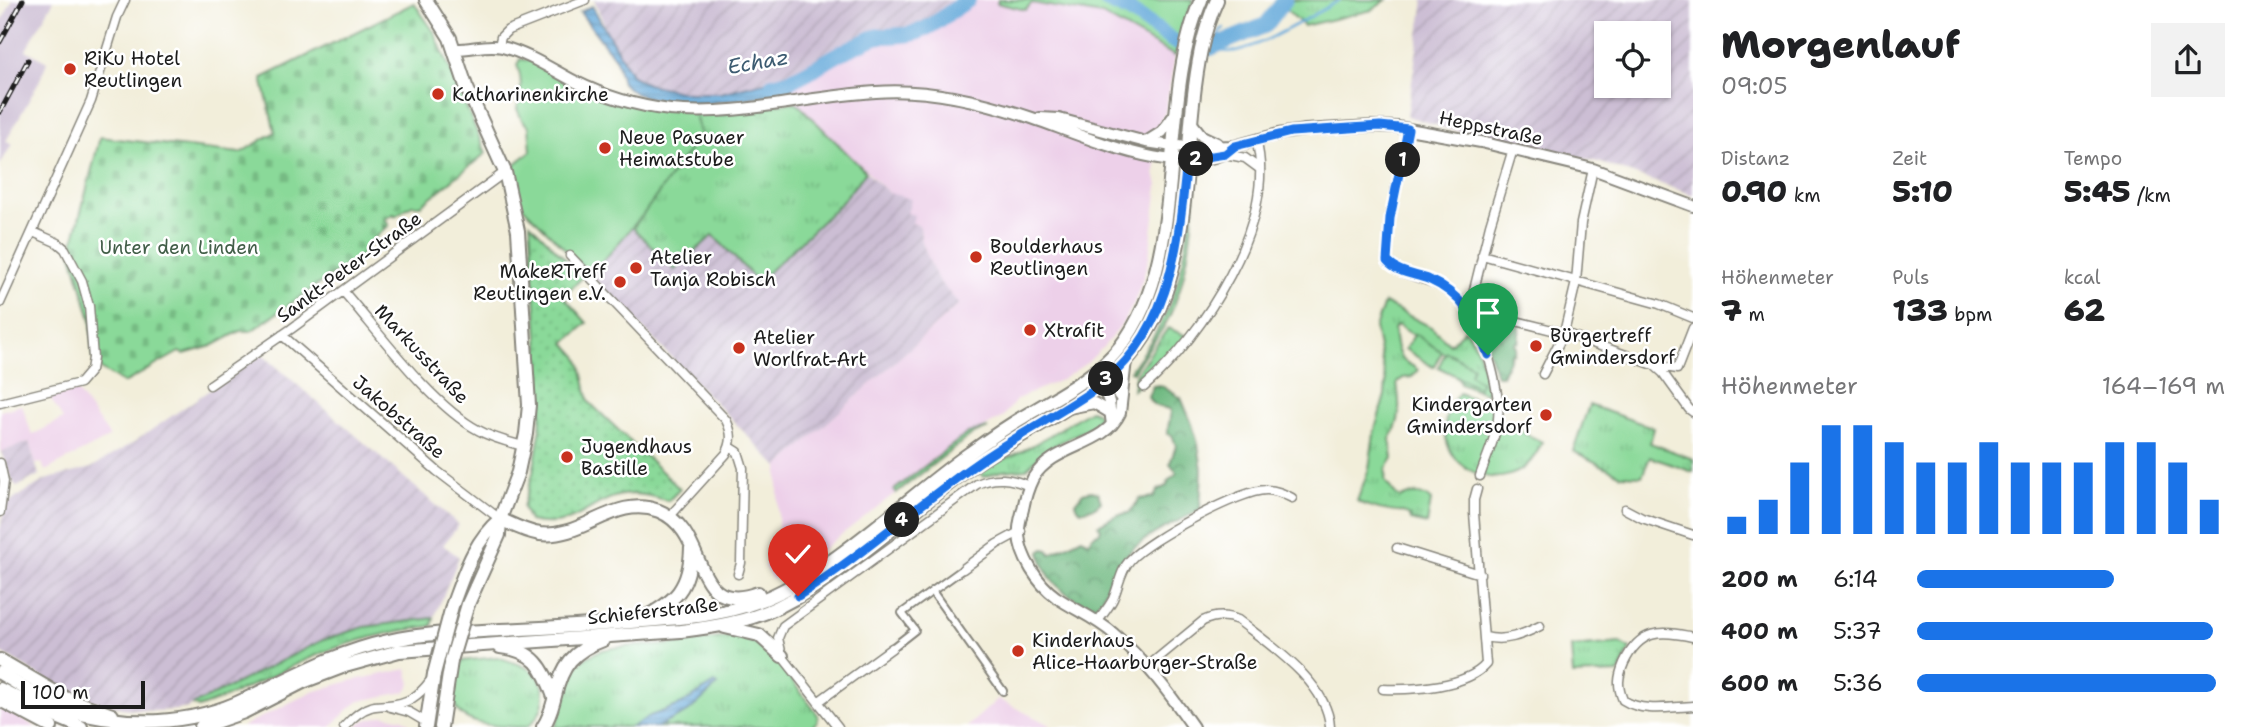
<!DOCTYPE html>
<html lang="de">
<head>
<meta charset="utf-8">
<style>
  :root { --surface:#fff; --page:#f2f2f2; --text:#202124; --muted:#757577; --accent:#1a73e8 }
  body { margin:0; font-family:"Shantell Sans",sans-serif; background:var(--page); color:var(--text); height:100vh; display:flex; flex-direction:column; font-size:26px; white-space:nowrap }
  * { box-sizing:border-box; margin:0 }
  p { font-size:23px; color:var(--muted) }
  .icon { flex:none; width:38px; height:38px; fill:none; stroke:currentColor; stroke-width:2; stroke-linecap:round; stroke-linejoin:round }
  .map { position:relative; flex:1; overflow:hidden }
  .details { display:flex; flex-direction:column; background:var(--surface); width:560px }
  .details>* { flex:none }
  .tools { position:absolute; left:1594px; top:21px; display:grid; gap:14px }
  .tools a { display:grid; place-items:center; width:77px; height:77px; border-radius:0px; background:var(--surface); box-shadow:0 2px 5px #0004; font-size:35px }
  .scale { position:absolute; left:21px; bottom:18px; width:124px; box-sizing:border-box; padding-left:7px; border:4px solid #1c1c1c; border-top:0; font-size:19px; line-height:24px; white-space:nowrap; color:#1c1c1c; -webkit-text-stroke:5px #fff; paint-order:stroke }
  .pin { position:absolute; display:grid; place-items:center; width:60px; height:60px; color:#fff; margin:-72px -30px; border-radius:50% 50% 50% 0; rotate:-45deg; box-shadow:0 0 7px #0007 }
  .pin .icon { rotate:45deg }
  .km { position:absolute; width:35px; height:35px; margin:-18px; border-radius:50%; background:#222; color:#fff; font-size:19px; line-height:35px; text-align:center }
  .round { display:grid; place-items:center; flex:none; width:74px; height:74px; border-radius:0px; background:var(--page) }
  .summary { display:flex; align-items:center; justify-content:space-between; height:119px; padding:0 28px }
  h1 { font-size:38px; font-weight:800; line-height:52px }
  .metrics { display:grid; grid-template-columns:repeat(3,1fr); gap:10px; height:119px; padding:7px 28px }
  .metrics div { display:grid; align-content:center }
  .metrics b { font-size:30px; font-weight:800 }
  .metrics small { font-size:19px; font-weight:400 }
  .metrics p { font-size:19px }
  .chart { height:196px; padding:14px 28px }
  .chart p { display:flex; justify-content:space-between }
  .chart svg { width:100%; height:126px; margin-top:7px; stroke:var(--accent); stroke-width:6 }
  ul { padding:0 28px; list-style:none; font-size:23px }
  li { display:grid; grid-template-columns:112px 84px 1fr; align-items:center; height:52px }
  li i { height:18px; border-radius:9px; background:var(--accent) }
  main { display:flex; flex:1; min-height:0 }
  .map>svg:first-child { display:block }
  .built { fill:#edd0e9 }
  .industrial { fill:url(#industrial-furrows); fill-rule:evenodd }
  .railway { fill:#ccbed4 }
  .grass { fill:url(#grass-tufts); stroke:#537a5a; stroke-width:2 }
  .forest { fill:url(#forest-crowns); stroke:#466a4e; stroke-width:2 }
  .cemetery { fill:url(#cemetery-stones); stroke:#537a5a; stroke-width:2 }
  .park { fill:#8ad999; stroke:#537a5a; stroke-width:2 }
  .garden { fill:url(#garden-dots); stroke:#537a5a; stroke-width:2 }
  .water { fill:url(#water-rules); stroke:#40627b; stroke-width:2 }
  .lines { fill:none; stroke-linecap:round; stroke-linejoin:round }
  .stream { stroke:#64a9da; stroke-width:2.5 }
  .river { stroke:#64a9da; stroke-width:16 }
  .pedestrian-casing { stroke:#87857b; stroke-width:10 }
  .minor-casing { stroke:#87857b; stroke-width:11 }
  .tertiary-casing { stroke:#87857b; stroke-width:14 }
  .secondary-casing { stroke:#87857b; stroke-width:16 }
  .primary-casing { stroke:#87857b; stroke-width:16 }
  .pedestrian { stroke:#fff; stroke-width:6 }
  .minor { stroke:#fff; stroke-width:8 }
  .tertiary { stroke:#fff; stroke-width:10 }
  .secondary { stroke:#fff; stroke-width:12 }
  .primary { stroke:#fff; stroke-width:12 }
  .rail-casing { stroke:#1c1c1c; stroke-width:5 }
  .rail { stroke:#fff; stroke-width:2.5; stroke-dasharray:8; stroke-linecap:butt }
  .primary-bridge-casing { stroke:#87857b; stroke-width:16; stroke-linecap:butt }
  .primary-bridge { stroke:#fff; stroke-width:12 }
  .route-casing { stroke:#fff; stroke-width:14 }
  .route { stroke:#1a73e8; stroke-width:9 }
  .poi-dot { fill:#c8321e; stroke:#fff; stroke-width:2.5 }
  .labels { text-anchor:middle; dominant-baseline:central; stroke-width:5; stroke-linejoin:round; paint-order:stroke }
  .poi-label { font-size:19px; fill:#1c1c1c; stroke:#fff; text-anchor:start }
  .street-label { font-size:19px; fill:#1c1c1c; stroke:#fff }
  .park-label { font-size:19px; fill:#425e48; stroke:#fff }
  .water-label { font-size:21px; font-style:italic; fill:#3c5b71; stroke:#fff }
</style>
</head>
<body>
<main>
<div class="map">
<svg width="1693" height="727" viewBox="0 0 1693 727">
  <defs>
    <pattern id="industrial-furrows" width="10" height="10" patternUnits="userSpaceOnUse" patternTransform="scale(1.75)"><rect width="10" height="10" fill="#ccbed4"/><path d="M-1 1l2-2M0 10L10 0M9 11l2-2" fill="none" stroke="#afa3b5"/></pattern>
    <pattern id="grass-tufts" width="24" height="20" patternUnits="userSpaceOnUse" patternTransform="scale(1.75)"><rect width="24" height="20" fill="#8ad999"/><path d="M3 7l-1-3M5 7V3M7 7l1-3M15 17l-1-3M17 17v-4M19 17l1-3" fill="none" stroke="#76ba83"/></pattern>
    <pattern id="forest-crowns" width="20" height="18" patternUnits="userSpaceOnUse" patternTransform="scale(1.75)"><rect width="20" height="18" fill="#6fb981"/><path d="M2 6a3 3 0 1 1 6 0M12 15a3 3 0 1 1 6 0" fill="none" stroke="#5a9669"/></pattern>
    <pattern id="cemetery-stones" width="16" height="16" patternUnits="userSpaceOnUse" patternTransform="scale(1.75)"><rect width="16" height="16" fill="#8ad999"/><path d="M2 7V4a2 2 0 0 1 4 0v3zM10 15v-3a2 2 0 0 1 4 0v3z" fill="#76ba83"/></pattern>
    <pattern id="garden-dots" width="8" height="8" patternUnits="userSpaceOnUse" patternTransform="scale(1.75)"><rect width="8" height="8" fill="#8ad999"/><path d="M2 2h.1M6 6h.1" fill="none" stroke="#76ba83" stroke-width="1.8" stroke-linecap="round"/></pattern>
    <pattern id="water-rules" width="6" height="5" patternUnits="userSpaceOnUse" patternTransform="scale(1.75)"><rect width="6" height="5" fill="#64a9da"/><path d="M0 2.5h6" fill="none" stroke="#5289b0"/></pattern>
  </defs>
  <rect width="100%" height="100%" fill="#fff"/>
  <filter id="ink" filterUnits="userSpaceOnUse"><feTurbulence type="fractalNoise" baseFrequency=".0143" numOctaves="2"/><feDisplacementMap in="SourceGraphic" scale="14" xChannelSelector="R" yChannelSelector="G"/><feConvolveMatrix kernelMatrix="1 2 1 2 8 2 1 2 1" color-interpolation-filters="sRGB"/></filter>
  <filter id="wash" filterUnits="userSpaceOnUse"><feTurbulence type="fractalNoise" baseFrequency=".00686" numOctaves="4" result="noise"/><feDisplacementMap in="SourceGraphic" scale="28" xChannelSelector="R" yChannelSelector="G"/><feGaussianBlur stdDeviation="1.57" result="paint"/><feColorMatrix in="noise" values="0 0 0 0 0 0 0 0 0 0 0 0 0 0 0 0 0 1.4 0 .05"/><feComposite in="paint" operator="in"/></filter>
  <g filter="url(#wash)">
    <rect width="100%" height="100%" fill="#f2eeda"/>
    <!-- built -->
    <path class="built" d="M 975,0 L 997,0 L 998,3 L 1032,3 L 1102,15 L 1175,56 L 1165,113 L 1160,120 L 1155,173 L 1158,185 L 1149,257 L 1143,278 L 1134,303 L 1124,321 L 1105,345 L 1088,362 L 1063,379 L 1017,399 L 1003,417 L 972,434 L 815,555 L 772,579 L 764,566 L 778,552 L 778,467 L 959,304 L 938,280 L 930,263 L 921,239 L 920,226 L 912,223 L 907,213 L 889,193 L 796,102 L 791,81 L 814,71 L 833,58 L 878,38 L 898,38 L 919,34 L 946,18 L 967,2 Z
      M 76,390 L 110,437 L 45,471 L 42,463 L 36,464 L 29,442 L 1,452 L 0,411 L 22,405 L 32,435 L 63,419 L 50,398 Z
      M 407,669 L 411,684 L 405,692 L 359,701 L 351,707 L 331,727 L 242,727 L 309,693 L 350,681 Z
      M 998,699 L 1050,725 L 1047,727 L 967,727 Z
      M 0,708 L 10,713 L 36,727 L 0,727 Z
      M 384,715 L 403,719 L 409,723 L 409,727 L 356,727 L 363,721 Z"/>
    <!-- industrial -->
    <path class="industrial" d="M 594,0 L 965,0 L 944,16 L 918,31 L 898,36 L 878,35 L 832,57 L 814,70 L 789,81 L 720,92 L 688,93 L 642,84 L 631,77 L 612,43 Z
      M 1424,0 L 1693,0 L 1693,195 L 1598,162 L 1445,128 L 1407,116 ZM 1606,33 L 1659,33 L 1659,86 L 1606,86 Z
      M 866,172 L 889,193 L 911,199 L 907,213 L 914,215 L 912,223 L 920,226 L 921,239 L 930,263 L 938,280 L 959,304 L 778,467 L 591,275 L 633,228 L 641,235 L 713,234 L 840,204 Z
      M 262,354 L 459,525 L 443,545 L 459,557 L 434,618 L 364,627 L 323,640 L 188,708 L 177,710 L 152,711 L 122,708 L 90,700 L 52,683 L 0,652 L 0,530 L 6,504 L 45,480 L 91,468 L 134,442 Z
      M 29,442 L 39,475 L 17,487 L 12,480 L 1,452 Z"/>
    <!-- railway -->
    <path class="railway" d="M 13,0 L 54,0 L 26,50 L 47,62 L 39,82 L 6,141 L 12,144 L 0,165 L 0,24 Z"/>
    <!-- grass -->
    <path class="grass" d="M 1276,0 L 1386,0 L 1372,10 L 1304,26 Z
      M 796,102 L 866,172 L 840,204 L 758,282 L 713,235 L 675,270 L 633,228 L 700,135 L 694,111 Z
      M 1193,182 L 1196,182 C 1192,228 1189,275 1169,317 C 1159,337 1144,353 1133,372 L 1130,371 C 1140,355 1152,342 1160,325 C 1184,281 1189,232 1193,182 Z
      M 1384,303 L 1431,327 L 1450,344 L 1465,329 C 1481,348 1484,371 1487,394 L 1460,383 L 1459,379 L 1450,369 L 1451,358 L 1397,325 L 1394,329 C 1395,339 1396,352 1403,360 C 1407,364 1413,365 1418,370 L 1412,377 L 1403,378 L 1397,383 C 1400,404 1402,421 1390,439 L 1393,458 L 1386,469 L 1385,481 L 1396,495 L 1401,498 C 1413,493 1422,491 1431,501 L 1427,524 L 1410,520 L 1409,516 L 1403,512 C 1392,513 1367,507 1357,501 L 1369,469 L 1374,433 L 1385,395 L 1386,382 L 1375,328 Z
      M 1168,328 L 1187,336 L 1149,376 L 1133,390 L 1135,375 Z
      M 1459,393 L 1494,407 L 1498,420 L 1542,442 C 1511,518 1408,457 1459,393 Z
      M 1589,405 L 1654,428 L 1650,443 L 1693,459 L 1693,472 L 1650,457 L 1642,476 L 1621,475 L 1573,451 Z
      M 1090,410 L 1096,412 L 1099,416 L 1093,426 L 1047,449 L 1026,469 L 1002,471 L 983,477 L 979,471 C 992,461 1001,461 1014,455 C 1040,443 1066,425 1090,410 Z
      M 988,428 L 971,435 L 896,493 L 894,490 L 968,433 Z
      M 434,618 L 432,626 C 394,631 358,639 322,653 C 280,670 242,693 198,708 L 193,705 L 323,640 L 364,627 Z
      M 732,636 C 748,638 761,645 773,656 L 818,715 L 817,722 L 811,727 L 555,727 C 563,709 562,682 576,666 C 582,659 595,652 603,650 C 622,645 644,646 663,645 C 686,643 709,640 732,636 Z
      M 1620,643 L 1630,649 L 1619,673 L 1573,675 L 1571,647 Z
      M 497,657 C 509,661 529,666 538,676 C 550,693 542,716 527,727 C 499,727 450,727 454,694 C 454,683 458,671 461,661 Z"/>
    <!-- forest -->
    <path class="forest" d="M 1476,314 L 1487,316 L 1487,323 L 1504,326 L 1505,328 L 1511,327 L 1514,324 L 1520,327 L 1518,342 L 1514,343 L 1516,348 L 1514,353 L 1512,353 L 1502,375 L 1497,375 L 1484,339 L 1485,334 L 1483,333 L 1482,326 L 1474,317 Z
      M 1160,385 L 1181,398 L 1192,424 L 1198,444 L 1202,469 L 1200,510 C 1169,526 1128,542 1111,576 C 1106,586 1103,597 1099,607 L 1092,609 C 1066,594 1046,584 1040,552 L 1044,549 L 1048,550 L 1051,554 L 1082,538 L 1088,542 L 1092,536 L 1100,532 L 1101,529 L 1098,525 L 1117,515 L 1129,513 L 1140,499 L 1154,497 L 1158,490 L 1167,486 L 1168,481 L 1177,473 L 1170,463 L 1176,446 L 1172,435 L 1167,434 L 1171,412 L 1170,409 C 1160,407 1151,407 1148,396 L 1153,386 Z
      M 1091,491 L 1098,493 L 1101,502 L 1095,507 L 1081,511 L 1077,508 L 1075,503 L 1083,493 Z"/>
    <!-- cemetery -->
    <path class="cemetery" d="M 414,3 L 434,32 L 486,153 L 421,205 L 412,205 L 395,216 L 394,214 L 385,219 L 389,226 L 386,228 L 383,225 L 384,230 L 373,239 L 361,255 L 251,331 L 240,331 L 212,346 L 184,354 L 179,352 L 124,383 L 102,370 L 93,358 L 91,319 L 71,251 L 100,137 L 240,153 L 275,132 L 262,78 Z"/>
    <!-- park -->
    <path class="park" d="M 998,0 L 1193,0 L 1175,56 L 1102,15 L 1032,3 L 1025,10 L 997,3 Z
      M 520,59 L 539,62 L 604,94 L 694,111 L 700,135 L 642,216 L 591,275 L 520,204 L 514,165 L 531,151 L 529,127 L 522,120 L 517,109 C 521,93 523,81 517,65 Z
      M 1415,334 L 1442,352 L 1433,367 L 1405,349 Z
      M 1446,352 L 1473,366 L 1470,374 L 1481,382 L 1478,387 L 1438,367 Z"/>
    <!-- garden -->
    <path class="garden" d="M 530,223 L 583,277 L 563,296 L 587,323 L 565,343 L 577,356 L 581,365 L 589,402 L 680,489 L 668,501 C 656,497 644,494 631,494 C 590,496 579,533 529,521 L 523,507 L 533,473 L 540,433 L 542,396 Z"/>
    <!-- water -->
    <path class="water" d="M 592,6 L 632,76 L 647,84 L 688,93 L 720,93 L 773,80 L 776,84 L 790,80 L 793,92 L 705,104 L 671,103 L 636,94 L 622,83 L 616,60 L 580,12 Z
      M 715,683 L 718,685 L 688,712 L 657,727 L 632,727 L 650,716 L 680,705 Z"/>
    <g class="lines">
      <!-- stream -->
      <path class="stream" d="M 1218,39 L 1220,31 L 1224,28
        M 1223,51 C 1244,58 1318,12 1340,0"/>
      <!-- river -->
      <path class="river" d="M 1106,0 L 1130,11 L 1175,42
        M 1210,48 L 1266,25 L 1285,0
        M 772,85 C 805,79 825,59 855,46 C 863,43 872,37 880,36 C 893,35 905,37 918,32 C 937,25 951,10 968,0"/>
    </g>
  </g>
  <g filter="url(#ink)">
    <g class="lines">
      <!-- pedestrian casing -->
      <g class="pedestrian-casing">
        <path id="pedestrian" d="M 932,591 L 1003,691
          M 892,648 L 915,630 L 902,613 L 963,569"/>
      </g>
      <!-- minor casing -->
      <g class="minor-casing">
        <path id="minor" d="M 499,46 L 501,37 L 508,30 L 585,0
          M 1408,129 L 1390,218 L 1387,261 C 1399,276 1425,277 1440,286 C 1449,292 1459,298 1466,306 C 1483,328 1501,391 1498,419 C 1496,438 1486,458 1480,476
          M 1225,154 L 1245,158 L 1260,169
          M 1482,255 L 1659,304 L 1693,318
          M 570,256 L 726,420 C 732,432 733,442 726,454 L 670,516
          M 343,291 C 379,332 430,404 478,430 C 492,438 508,442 523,446
          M 0,303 L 91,101 L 117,17 L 125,0
          M 1468,309 L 1564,333 L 1654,365 L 1663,373 L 1689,409 L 1693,412
          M 1468,309 L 1472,298 L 1490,225 L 1513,149
          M 282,335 L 437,471 L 500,519
          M 1654,365 L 1677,369 L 1693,328
          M 1543,374 L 1564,333 L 1576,282 L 1581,223 L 1593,169
          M 210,385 L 291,329 L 505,172
          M 1144,387 C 1202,337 1279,220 1256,140
          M 0,403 L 80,383 L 91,370 L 93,358 L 89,306 L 82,281 L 65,249 L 58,243 L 33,232
          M 730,447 L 738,452 L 743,468 L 741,563 L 738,574
          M 0,463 L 4,481 L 0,512
          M 1625,509 L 1642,518 L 1693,535
          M 1397,548 L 1480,574
          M 963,569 L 997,544 L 1021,531
          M 1098,621 C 1103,614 1109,607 1113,599 C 1119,586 1120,571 1130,560 C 1148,540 1241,489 1267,490 C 1276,490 1284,494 1292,498
          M 1485,637 C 1505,642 1522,635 1540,626
          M 1693,637 C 1660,630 1640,629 1624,663 C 1618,677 1617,686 1623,700 C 1643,713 1670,707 1693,706
          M 1147,667 L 1203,621 C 1215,615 1226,615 1238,620 C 1270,645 1328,683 1330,727
          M 1383,689 C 1413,690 1467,687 1486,664 L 1474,513 L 1474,500 L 1477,489
          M 818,702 L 892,648
          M 390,707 L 409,712 L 426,722
          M 344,727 C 351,719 360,710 371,707 C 376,705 382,706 388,705 C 407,704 419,696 430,681
          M 838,727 L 782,656 L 778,638 L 783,626 L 977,484 C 995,476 1011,478 1029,486"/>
      </g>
      <!-- tertiary casing -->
      <g class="tertiary-casing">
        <path id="tertiary" d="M 454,49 C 470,50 487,43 502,47 C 527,53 551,69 574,81 C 604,96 636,106 670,110 C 739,117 807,96 876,92 C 926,88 985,102 1032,118 C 1083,135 1188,185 1235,146
          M 1040,118 L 1059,119 L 1146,142 L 1173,146 L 1198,147 L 1235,146 L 1278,134 L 1305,130 L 1371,126 L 1397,127 L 1481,142 L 1593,169 L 1693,206
          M 1191,122 L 1202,136 L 1217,143
          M 1146,142 L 1162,132 L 1176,113
          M 1126,360 L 1120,413 C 1104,447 1054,444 1033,478 C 1028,488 1025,498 1023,509 C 1021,517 1018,525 1019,534 C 1020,557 1038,584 1056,597 C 1075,610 1096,618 1114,634 C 1145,660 1170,694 1193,727
          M 1104,363 L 1102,383 L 1109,402 L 1112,425
          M 1080,381 C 1101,383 1108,380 1121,398
          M 1069,408 L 1094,403 L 1109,412"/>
      </g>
      <!-- secondary casing -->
      <g class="secondary-casing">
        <path id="secondary" d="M 426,0 L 450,38 L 466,86 L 505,172 L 518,231 L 529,405 L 526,434 L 518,472 L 500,519
          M 0,660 L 65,698 L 112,715
          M 0,700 L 51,727"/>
      </g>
      <!-- primary casing -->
      <g class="primary-casing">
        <path id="primary" d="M 500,519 C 513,525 526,532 540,534 C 584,539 615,494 659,511 C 711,532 689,618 758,593
          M 468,604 L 499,535 L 500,519
          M 452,606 C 464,574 473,542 500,519
          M 641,619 C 676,602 690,587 691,548
          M 725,627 L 759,635 L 782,656
          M 500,647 C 534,650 544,668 554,697
          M 0,673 C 20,685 41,699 62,709 C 123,727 189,727 248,698 C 294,676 337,652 388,641 C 425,633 462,632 500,630 C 548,628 596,625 643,621 C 680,618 719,616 754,603 C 830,576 903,500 970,453 C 989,439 1009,425 1030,413 C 1061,394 1097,376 1120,347 C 1191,257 1156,104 1201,0
          M 0,689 L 45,712 L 81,727
          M 201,727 L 244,712 L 303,682 L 345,666 L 399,651 L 681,631 C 714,627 747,622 778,607 C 847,573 908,512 971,467 C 1018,434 1073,411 1116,371 C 1138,350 1154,324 1164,296 C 1186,235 1186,167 1193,103 C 1197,67 1202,33 1217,0
          M 426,727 L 434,674
          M 441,727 L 451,661
          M 543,727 C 550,717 552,707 555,696 C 562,665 573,651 603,640"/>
      </g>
      <!-- pedestrian -->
      <use href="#pedestrian" class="pedestrian"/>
      <!-- minor -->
      <use href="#minor" class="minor"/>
      <!-- tertiary -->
      <use href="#tertiary" class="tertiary"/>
      <!-- secondary -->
      <use href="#secondary" class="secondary"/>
      <!-- primary -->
      <use href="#primary" class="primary"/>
      <!-- rail casing -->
      <g class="rail-casing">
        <path id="rail" d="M 0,42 L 23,0
          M 0,112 L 28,60"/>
      </g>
      <!-- rail -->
      <use href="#rail" class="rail"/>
      <!-- primary-bridge casing -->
      <g class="primary-bridge-casing">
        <path id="primary-bridge" d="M 451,661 L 468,604
          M 434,674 L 452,606"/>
      </g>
      <!-- primary-bridge -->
      <use href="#primary-bridge" class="primary-bridge"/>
    </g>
  </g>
  <g class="lines" filter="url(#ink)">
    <!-- route casing -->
    <g class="route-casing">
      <path id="route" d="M 798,596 C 858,558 912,510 969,469 C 1008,440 1051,419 1091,392 C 1171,337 1178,248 1187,160 L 1225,154 L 1235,146 L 1291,132 L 1380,126 L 1408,129 L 1390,218 L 1387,261 C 1397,273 1414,274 1428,279 C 1466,296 1474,320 1488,355"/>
    </g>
    <!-- route -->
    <use href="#route" class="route"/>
  </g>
  <!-- markers -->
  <g class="poi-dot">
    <circle cx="70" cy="69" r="7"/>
    <circle cx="438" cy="94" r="7"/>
    <circle cx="605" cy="148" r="7"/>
    <circle cx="976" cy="257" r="7"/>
    <circle cx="636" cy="268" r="7"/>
    <circle cx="620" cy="282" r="7"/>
    <circle cx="1030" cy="330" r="7"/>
    <circle cx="1536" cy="346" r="7"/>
    <circle cx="739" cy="348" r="7"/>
    <circle cx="1546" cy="415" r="7"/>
    <circle cx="567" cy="457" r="7"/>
    <circle cx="1018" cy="651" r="7"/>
  </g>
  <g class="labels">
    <!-- poi labels -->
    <g class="poi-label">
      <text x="84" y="58">RiKu Hotel<tspan x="84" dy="22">Reutlingen</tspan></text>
      <text x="452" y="94">Katharinenkirche</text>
      <text x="619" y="137">Neue Pasuaer<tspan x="619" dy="22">Heimatstube</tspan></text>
      <text x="990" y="246">Boulderhaus<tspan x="990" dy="22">Reutlingen</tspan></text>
      <text x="650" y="257">Atelier<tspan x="650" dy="22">Tanja Robisch</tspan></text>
      <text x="606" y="271" text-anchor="end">MakeRTreff<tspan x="606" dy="22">Reutlingen e.V.</tspan></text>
      <text x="1044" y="330">Xtrafit</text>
      <text x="1550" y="335">Bürgertreff<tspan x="1550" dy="22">Gmindersdorf</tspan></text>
      <text x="753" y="337">Atelier<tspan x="753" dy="22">Worlfrat-Art</tspan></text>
      <text x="1532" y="404" text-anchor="end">Kindergarten<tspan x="1532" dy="22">Gmindersdorf</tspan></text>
      <text x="581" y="446">Jugendhaus<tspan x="581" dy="22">Bastille</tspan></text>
      <text x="1032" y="640">Kinderhaus<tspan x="1032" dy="22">Alice-Haarburger-Straße</tspan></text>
    </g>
    <!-- street labels -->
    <g class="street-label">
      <text transform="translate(1491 128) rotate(12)">Heppstraße</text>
      <text transform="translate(349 267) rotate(-36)">Sankt-Peter-Straße</text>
      <text transform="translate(422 354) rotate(47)">Markusstraße</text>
      <text transform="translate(399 417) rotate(41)">Jakobstraße</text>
      <text transform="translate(653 611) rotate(-6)">Schieferstraße</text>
    </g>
    <!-- park labels -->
    <g class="park-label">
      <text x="179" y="247">Unter den Linden</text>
    </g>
    <!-- water labels -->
    <g class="water-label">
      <text transform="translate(758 62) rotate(-10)">Echaz</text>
    </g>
  </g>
</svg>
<div class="tools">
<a><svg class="icon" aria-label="locate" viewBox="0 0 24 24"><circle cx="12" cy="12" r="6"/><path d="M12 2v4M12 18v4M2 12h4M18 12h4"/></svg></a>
</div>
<div class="scale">100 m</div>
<div class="pin" style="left:1488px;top:355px;background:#1e9e55"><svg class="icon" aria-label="arrive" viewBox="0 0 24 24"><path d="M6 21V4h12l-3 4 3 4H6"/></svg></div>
<div class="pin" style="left:798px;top:596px;background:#d93025"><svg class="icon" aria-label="check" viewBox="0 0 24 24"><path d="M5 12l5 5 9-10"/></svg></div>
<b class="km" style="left:1403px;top:160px">1</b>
<b class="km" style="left:1196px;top:159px">2</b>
<b class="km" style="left:1106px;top:379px">3</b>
<b class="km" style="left:902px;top:520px">4</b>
</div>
<section class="details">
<div class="summary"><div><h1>Morgenlauf</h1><p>09:05</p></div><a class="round"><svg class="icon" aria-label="share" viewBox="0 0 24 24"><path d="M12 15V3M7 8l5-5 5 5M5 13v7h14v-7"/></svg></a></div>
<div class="metrics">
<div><p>Distanz</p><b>0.90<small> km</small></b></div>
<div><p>Zeit</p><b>5:10</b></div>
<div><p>Tempo</p><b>5:45<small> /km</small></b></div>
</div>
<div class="metrics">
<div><p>Höhenmeter</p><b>7<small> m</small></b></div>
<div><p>Puls</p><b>133<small> bpm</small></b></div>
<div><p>kcal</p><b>62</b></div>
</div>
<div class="chart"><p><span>Höhenmeter</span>164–169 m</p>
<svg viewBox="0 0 160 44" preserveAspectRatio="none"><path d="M5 44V38M15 44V32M25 44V19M35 44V6M45 44V6M55 44V12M65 44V19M75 44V19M85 44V12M95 44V19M105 44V19M115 44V19M125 44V12M135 44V12M145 44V19M155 44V32"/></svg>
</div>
<ul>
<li><b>200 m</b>6:14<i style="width:64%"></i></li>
<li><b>400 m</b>5:37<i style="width:96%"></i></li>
<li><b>600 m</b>5:36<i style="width:97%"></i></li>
</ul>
</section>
</main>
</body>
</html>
